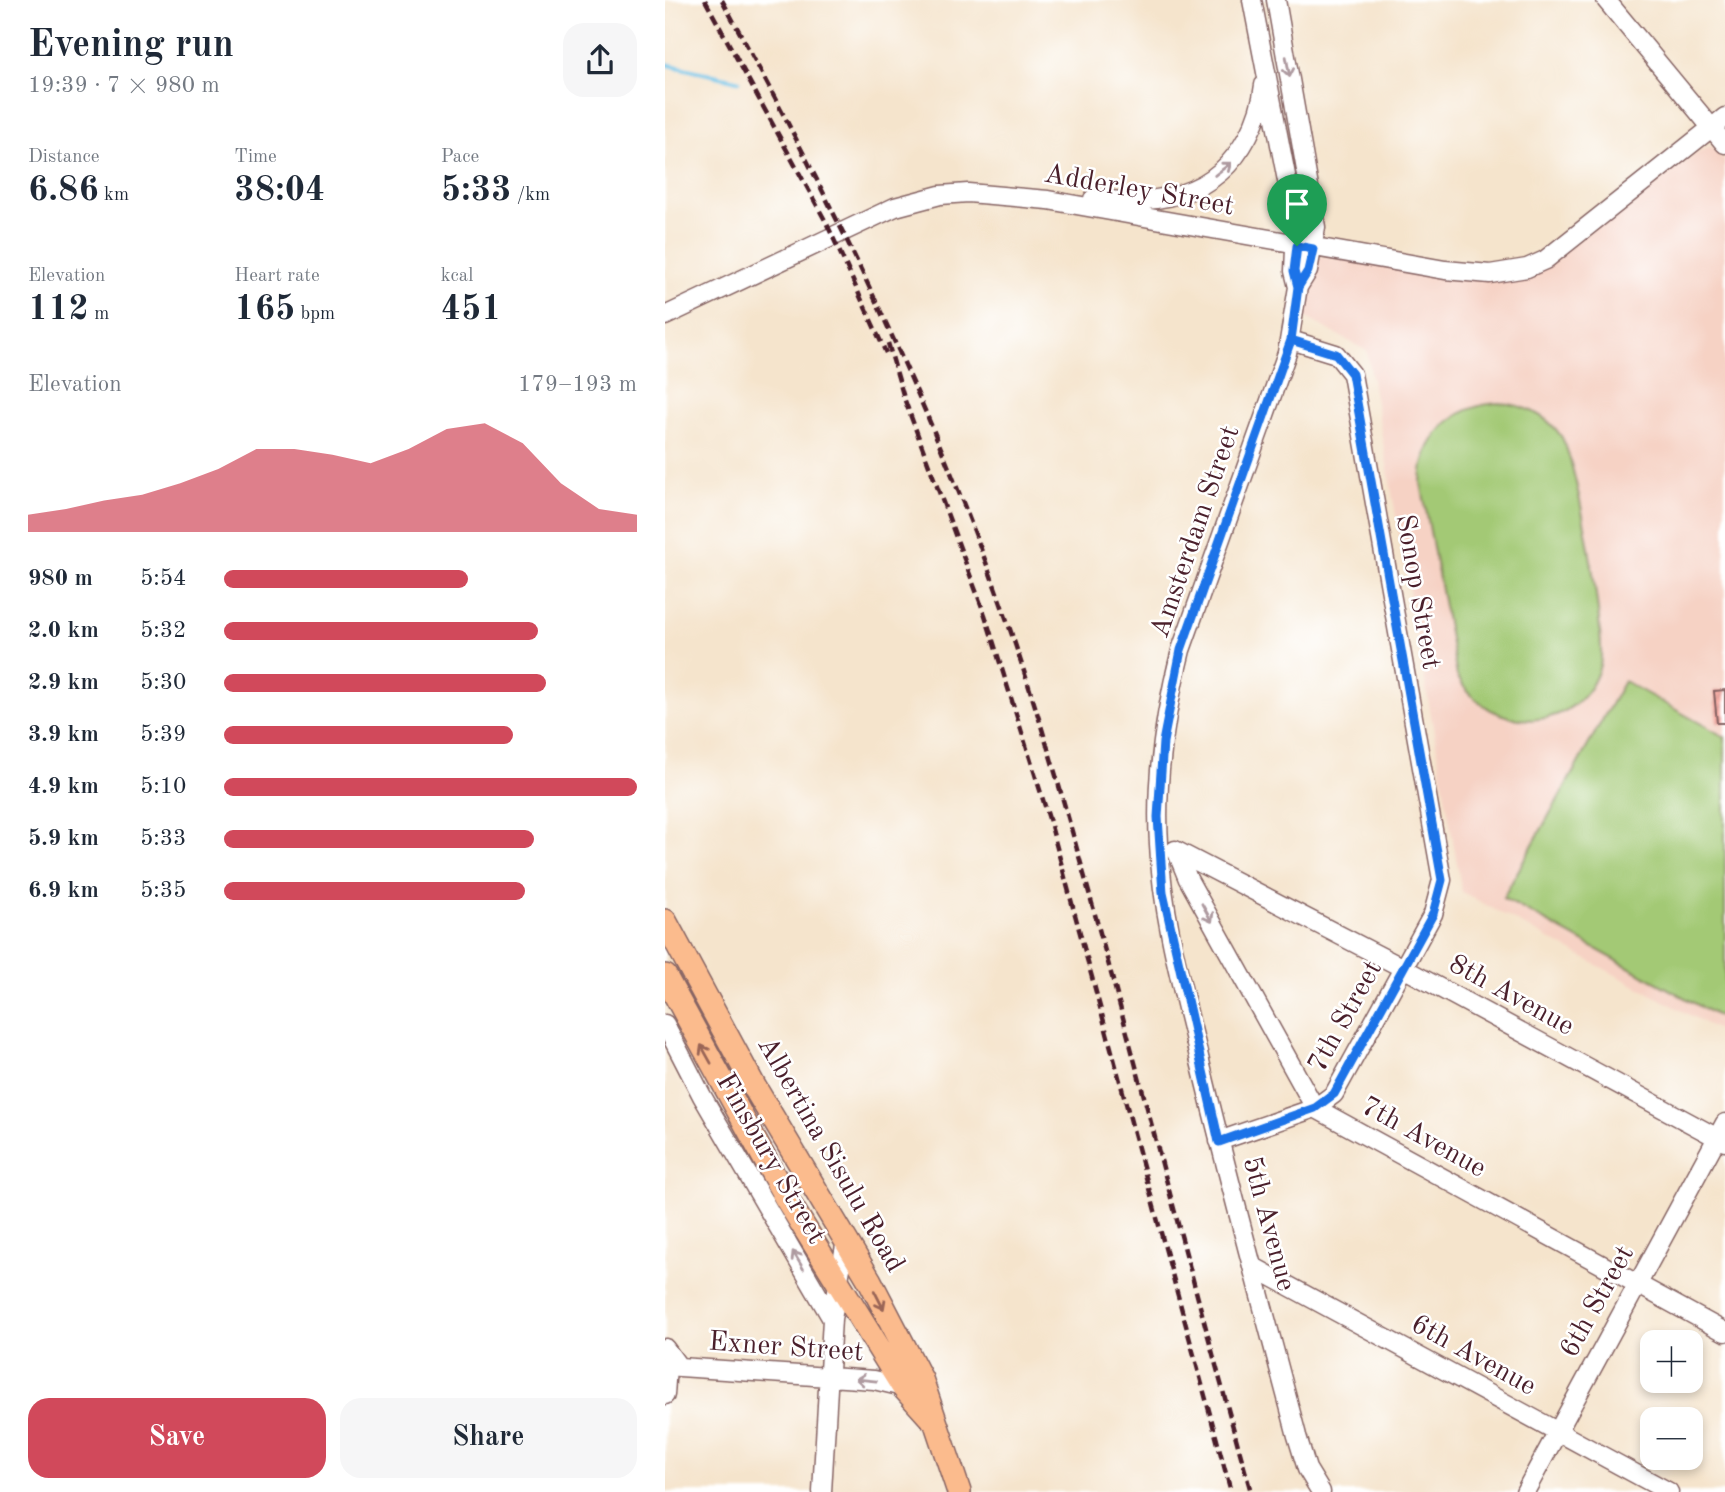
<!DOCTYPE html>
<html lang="en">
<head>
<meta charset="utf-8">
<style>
  :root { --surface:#fff; --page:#f6f6f7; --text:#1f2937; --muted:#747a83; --accent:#d1495b }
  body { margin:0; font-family:"Old Standard TT",serif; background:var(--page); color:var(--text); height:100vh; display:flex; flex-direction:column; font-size:26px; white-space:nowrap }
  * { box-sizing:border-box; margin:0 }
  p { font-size:23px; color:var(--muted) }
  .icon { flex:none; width:38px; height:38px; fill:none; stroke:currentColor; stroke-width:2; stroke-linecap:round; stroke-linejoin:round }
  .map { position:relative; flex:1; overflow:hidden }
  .side { display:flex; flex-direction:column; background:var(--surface); width:665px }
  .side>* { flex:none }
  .controls { position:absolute; left:975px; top:1330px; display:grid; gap:14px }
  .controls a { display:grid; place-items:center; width:63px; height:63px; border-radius:14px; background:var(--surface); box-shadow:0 4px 10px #0003; font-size:35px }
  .pin { position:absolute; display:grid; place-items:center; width:60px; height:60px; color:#fff; margin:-72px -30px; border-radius:50% 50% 50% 0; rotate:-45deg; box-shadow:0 0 7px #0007 }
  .pin .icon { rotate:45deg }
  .round { display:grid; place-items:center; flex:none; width:74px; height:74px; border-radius:21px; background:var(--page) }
  .summary { display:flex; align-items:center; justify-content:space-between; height:119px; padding:0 28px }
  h1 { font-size:38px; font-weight:700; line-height:52px }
  .stats { display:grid; grid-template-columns:repeat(3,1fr); gap:10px; height:119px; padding:7px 28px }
  .stats div { display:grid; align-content:center }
  .stats b { font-size:35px; font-weight:700 }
  .stats small { font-size:19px; font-weight:400 }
  .stats p { font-size:19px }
  .chart { height:196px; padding:14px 28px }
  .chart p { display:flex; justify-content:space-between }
  .chart svg { width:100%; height:126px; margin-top:7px; fill:var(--accent); opacity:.7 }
  .button { display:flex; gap:14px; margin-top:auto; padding:14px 28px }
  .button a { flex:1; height:80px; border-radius:21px; background:var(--accent); color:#fff; font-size:28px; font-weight:700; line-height:80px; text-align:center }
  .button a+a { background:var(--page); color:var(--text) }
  ul { padding:0 28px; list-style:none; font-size:23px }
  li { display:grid; grid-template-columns:112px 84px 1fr; align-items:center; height:52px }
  li i { height:18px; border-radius:9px; background:var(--accent) }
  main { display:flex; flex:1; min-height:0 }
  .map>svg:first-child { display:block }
  .built { fill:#f6d2c4 }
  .pitch { fill:#a3c974; stroke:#767450; stroke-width:2 }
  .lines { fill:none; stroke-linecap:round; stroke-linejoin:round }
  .stream { stroke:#69c1e6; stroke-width:4.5 }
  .building { fill:url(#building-hatch) }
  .minor-casing { stroke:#866463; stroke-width:21 }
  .major-casing { stroke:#866463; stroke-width:26 }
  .minor { stroke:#fff; stroke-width:18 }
  .major { stroke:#fbbb8d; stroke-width:23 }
  .rail { stroke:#4a1f2b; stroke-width:4.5; stroke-dasharray:10 5; stroke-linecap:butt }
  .oneway { stroke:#ae9aa0 }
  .oneway2 { stroke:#9a6557 }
  .route-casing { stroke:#fff; stroke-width:14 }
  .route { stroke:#1a73e8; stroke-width:9 }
  .labels { text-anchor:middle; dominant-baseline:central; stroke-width:5; stroke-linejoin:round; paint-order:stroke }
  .street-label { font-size:28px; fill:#4a1f2b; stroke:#fff }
</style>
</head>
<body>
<main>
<section class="side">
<div class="summary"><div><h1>Evening run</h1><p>19:39 · 7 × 980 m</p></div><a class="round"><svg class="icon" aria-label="share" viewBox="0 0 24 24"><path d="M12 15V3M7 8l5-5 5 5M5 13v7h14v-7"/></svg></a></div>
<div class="stats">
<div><p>Distance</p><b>6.86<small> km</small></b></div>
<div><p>Time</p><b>38:04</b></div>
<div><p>Pace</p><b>5:33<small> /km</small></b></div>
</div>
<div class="stats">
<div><p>Elevation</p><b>112<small> m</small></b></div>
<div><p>Heart rate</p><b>165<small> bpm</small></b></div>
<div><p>kcal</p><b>451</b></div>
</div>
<div class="chart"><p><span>Elevation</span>179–193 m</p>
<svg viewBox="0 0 160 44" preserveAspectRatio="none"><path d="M0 44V38L10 36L20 33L30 31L40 27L50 22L60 15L70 15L80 17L90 20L100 15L110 8L120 6L130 13L140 27L150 36L160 38V44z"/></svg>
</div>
<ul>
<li><b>980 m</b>5:54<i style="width:59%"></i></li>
<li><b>2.0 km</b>5:32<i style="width:76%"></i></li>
<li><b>2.9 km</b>5:30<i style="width:78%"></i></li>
<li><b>3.9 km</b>5:39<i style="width:70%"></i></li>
<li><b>4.9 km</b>5:10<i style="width:100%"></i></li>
<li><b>5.9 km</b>5:33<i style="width:75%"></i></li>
<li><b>6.9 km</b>5:35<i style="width:73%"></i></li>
</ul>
<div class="button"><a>Save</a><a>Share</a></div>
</section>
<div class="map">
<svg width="1060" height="1492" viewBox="0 0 1060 1492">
  <defs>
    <pattern id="building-hatch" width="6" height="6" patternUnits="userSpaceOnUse" patternTransform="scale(1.75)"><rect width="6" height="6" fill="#f59c93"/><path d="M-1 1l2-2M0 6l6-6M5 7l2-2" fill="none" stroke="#c87f78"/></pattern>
  </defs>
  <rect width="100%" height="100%" fill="#fff"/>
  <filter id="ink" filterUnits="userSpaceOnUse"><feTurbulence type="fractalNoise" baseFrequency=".0143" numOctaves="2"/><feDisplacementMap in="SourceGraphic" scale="14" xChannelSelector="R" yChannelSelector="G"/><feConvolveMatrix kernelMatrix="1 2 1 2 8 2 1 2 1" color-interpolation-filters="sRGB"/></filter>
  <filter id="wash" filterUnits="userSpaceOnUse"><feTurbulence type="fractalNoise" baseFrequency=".00686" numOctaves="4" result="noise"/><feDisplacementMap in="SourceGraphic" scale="28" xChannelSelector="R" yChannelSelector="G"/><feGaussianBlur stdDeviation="1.57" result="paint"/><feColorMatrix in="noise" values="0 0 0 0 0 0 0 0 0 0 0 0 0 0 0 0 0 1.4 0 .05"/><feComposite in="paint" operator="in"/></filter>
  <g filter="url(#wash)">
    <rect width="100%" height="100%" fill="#f5e4cc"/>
    <!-- built -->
    <path class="built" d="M 1046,146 L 1060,161 L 1060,1034 L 797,892 L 702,351 L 638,316 L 643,255 L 864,275 L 1034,152 Z"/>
    <!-- pitch -->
    <path class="pitch" d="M 833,403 C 858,404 882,415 896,436 C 912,460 942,638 935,665 C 915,736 825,736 792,676 L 756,483 C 757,437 788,406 833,403 Z
      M 959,681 L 1060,737 L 1060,1020 L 838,898 Z"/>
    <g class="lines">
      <!-- stream -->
      <path class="stream" d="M 0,64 L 74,81"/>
    </g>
    <g id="blocks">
      <!-- building -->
      <path class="building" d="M 1060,690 L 1060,723 L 1052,723 L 1049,691 Z"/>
    </g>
  </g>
  <g filter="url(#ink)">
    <use href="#blocks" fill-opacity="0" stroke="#866463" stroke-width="2"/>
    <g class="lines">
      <!-- minor casing -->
      <g class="minor-casing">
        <path id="minor" d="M 587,0 L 631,227 L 629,271 L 633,287 L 622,353 L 516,650 C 500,712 490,779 494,844 C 497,915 517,987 534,1057 C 564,1184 599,1310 632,1436 L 642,1469 L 656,1492
          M 611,0 L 651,227 L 643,271 L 633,287
          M 941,0 L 1060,144
          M 428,199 C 492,205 550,199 583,136 C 592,119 597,104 599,85
          M 0,316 L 230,207 L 275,195 L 303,193 L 383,200 L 780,270 L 825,274 L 862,268 L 880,260 L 1060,117
          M 510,850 L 738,968 L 1060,1142
          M 512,852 L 523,879 L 650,1108 L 1060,1332
          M 0,1024 L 37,1096 L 167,1319
          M 554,1141 L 650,1108 L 669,1094 L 768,914 L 777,880 L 687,374 L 671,354 L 626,340
          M 587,1266 L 1004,1492
          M 0,1348 L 14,1367
          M 0,1366 L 209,1380 L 238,1387
          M 0,1395 L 2,1366
          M 157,1492 L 167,1319 L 181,1240
          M 860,1492 L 1060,1123"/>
      </g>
      <!-- major casing -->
      <g class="major-casing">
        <path id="major" d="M 0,921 L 90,1088 L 205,1281 L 256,1379 L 294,1492
          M 0,976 L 121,1198 L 238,1387 L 265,1417"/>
      </g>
      <!-- minor -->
      <use href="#minor" class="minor"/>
      <!-- major -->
      <use href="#major" class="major"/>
      <!-- rail -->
      <path class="rail" d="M 40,0 L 161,222 L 221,353
        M 57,0 C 170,206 272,416 348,638 C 388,757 420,878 453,999 C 497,1163 540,1328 586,1492
        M 223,343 L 239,398 L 320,615 L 385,822 L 566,1492"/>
    </g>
    <!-- one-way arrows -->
    <defs><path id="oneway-shaft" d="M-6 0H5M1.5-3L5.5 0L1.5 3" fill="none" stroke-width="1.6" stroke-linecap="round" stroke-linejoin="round" transform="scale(1.75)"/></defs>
    <g class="oneway">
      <use href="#oneway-shaft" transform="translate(623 67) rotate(80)"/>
      <use href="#oneway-shaft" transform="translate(558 169) rotate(-38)"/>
      <use href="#oneway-shaft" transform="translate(542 913) rotate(61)"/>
      <use href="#oneway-shaft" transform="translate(133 1260) rotate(-121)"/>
      <use href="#oneway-shaft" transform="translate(201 1380) rotate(-174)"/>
    </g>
    <g class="oneway2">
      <use href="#oneway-shaft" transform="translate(41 1054) rotate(-119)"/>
      <use href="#oneway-shaft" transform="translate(214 1300) rotate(63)"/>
    </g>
  </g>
  <g class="lines" filter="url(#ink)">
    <!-- route casing -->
    <g class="route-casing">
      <path id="route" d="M 632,246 L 629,271 L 633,287 L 626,340 L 516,650 L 498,742 L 493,817 L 498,893 L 554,1142 L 650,1108 L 669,1094 L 768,914 L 777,880 L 687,374 L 671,354 L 626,340 L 633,287 L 643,271 L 648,249 L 632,246"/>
    </g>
    <!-- route -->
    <use href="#route" class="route"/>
  </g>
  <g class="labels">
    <!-- street labels -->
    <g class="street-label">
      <text transform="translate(474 191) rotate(10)">Adderley Street</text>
      <text transform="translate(531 532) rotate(-71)">Amsterdam Street</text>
      <text transform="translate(752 592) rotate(80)">Sonop Street</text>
      <text transform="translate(846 996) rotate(29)">8th Avenue</text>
      <text transform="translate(681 1017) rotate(-61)">7th Street</text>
      <text transform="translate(758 1138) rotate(29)">7th Avenue</text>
      <text transform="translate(165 1155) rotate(60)">Albertina Sisulu Road</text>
      <text transform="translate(105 1159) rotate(60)">Finsbury Street</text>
      <text transform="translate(603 1224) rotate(75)">5th Avenue</text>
      <text transform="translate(933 1302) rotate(-61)">6th Street</text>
      <text transform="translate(121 1348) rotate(4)">Exner Street</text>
      <text transform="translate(808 1356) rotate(29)">6th Avenue</text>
    </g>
  </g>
</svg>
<div class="controls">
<a>+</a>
<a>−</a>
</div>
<div class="pin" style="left:632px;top:246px;background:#1e9e55"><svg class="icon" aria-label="arrive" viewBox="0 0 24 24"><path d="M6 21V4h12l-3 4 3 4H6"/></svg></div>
</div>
</main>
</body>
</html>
